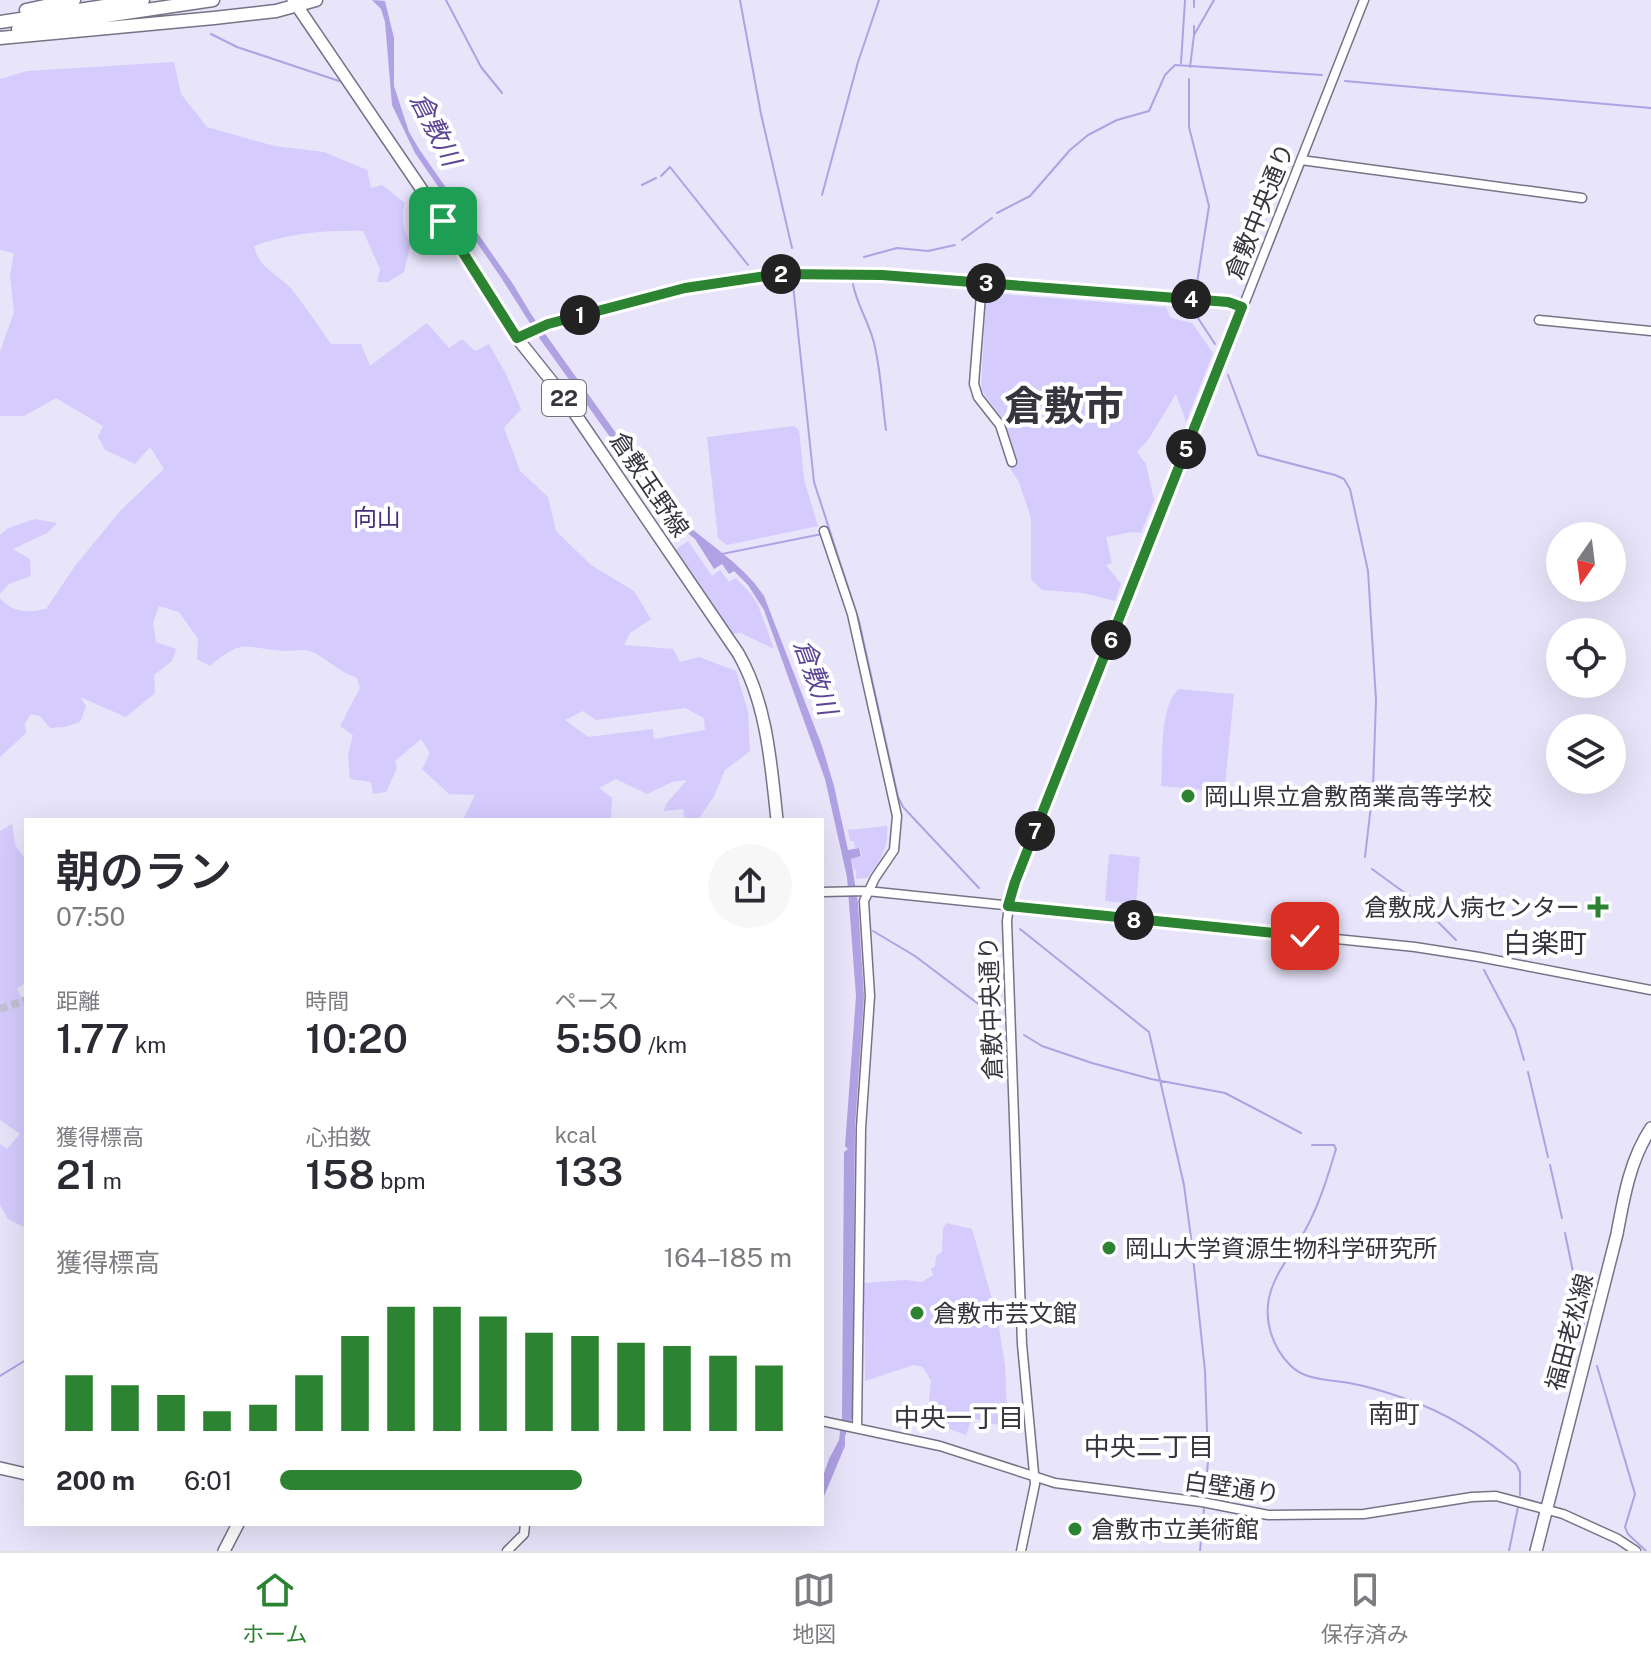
<!DOCTYPE html>
<html lang="ja">
<head>
<meta charset="utf-8">
<style>
  :root { --surface:#fff; --page:#f7f7f7; --text:#2b2b33; --muted:#7c7c81; --line:#e1e1e2; --accent:#2c8331 }
  body { margin:0; font-family:"Public Sans","Noto Sans JP",sans-serif; background:var(--page); color:var(--text); height:100vh; display:flex; flex-direction:column; font-size:30px; white-space:nowrap }
  * { box-sizing:border-box; margin:0 }
  p { font-size:26px; color:var(--muted) }
  .icon { flex:none; width:44px; height:44px; fill:none; stroke:currentColor; stroke-width:2; stroke-linecap:round; stroke-linejoin:round }
  .map { position:relative; flex:1; overflow:hidden }
  .panel { position:absolute; left:24px; top:818px; width:800px; height:708px; display:flex; flex-direction:column; background:var(--surface); border-radius:0px; box-shadow:0 8px 32px #0002 }
  .panel>* { flex:none }
  .needle { width:52px; rotate:194deg }
  .fabs { position:absolute; left:1546px; top:522px; display:grid; gap:16px }
  .fabs a { display:grid; place-items:center; width:80px; height:80px; border-radius:50%; background:var(--surface); box-shadow:0 8px 32px #0002; font-size:40px }
  .pin { position:absolute; display:grid; place-items:center; width:68px; height:68px; color:#fff; margin:-34px; border-radius:16px; box-shadow:0 4px 12px #0006 }
  .km { position:absolute; width:40px; height:40px; margin:-20px; border-radius:50%; background:#222; color:#fff; font-size:22px; line-height:40px; text-align:center }
  .round { display:grid; place-items:center; flex:none; width:84px; height:84px; border-radius:42px; background:var(--page) }
  .headline { display:flex; align-items:center; justify-content:space-between; height:136px; padding:0 32px }
  h1 { font-size:44px; font-weight:600; line-height:60px }
  .metrics { display:grid; grid-template-columns:repeat(3,1fr); gap:12px; height:136px; padding:8px 32px }
  .metrics div { display:grid; align-content:center }
  .metrics b { font-size:40px; font-weight:600 }
  .metrics small { font-size:22px; font-weight:400 }
  .metrics p { font-size:22px }
  .chart { height:224px; padding:16px 32px }
  .chart p { display:flex; justify-content:space-between }
  .chart svg { width:100%; height:144px; margin-top:8px; stroke:var(--accent); stroke-width:6 }
  ul { padding:0 32px; list-style:none; font-size:26px }
  li { display:grid; grid-template-columns:128px 96px 1fr; align-items:center; height:60px }
  li i { height:20px; border-radius:10px; background:var(--accent) }
  .tabs { display:flex; justify-content:space-around; align-items:center; height:112px; border-top:2px solid var(--line); background:var(--surface); font-size:22px; color:var(--muted) }
  .tabs a { display:grid; justify-items:center; gap:4px }
  .tabs .current { color:var(--accent) }
  .map>svg:first-child { display:block }
  .green { fill:#d5cbfd; fill-rule:evenodd }
  .water { fill:#b0a1e3 }
  .lines { fill:none; stroke-linecap:round; stroke-linejoin:round }
  .stream { stroke:#b0a1e3; stroke-width:2 }
  .minor-tunnel { stroke:#c4c1d4; stroke-width:8; stroke-dasharray:8 4; stroke-linecap:butt }
  .minor-casing { stroke:#767386; stroke-width:11 }
  .major-casing { stroke:#767386; stroke-width:14 }
  .highway-casing { stroke:#767386; stroke-width:15 }
  .minor { stroke:#fff; stroke-width:8 }
  .major { stroke:#fff; stroke-width:11 }
  .highway { stroke:#fff; stroke-width:12 }
  .route-casing { stroke:#fff; stroke-width:16 }
  .route { stroke:#2c8331; stroke-width:10 }
  .poi-dot { fill:#2c8331; stroke:#fff; stroke-width:3 }
  .labels { text-anchor:middle; dominant-baseline:central; stroke-width:8; stroke-linejoin:round; paint-order:stroke }
  .shield { fill:#fff; stroke:#727177; stroke-width:2 }
  .shield-label { font-size:22px; font-weight:bold; fill:#36343d }
  .street-label { font-size:24px; fill:#36343d; stroke:#fff }
  .park-label { font-size:24px; fill:#482f7c; stroke:#fff }
  .poi-label { font-size:24px; fill:#36343d; stroke:#fff; text-anchor:start }
  .water-label { font-size:26px; font-style:italic; fill:#5c4594; stroke:#fff }
  .neighbourhood-label { font-size:26px; fill:#36343d; stroke:#fff }
  .quarter-label { font-size:28px; fill:#36343d; stroke:#fff }
  .town-label { font-size:40px; font-weight:bold; fill:#36343d; stroke:#fff }
</style>
</head>
<body>
<div class="map">
<svg width="1651" height="1551" viewBox="0 0 1651 1551">
  <rect width="100%" height="100%" fill="#e8e4fa"/>
  <!-- green -->
  <path class="green" d="M 174,62 L 181,94 L 207,127 L 274,146 L 324,152 L 367,170 L 371,188 L 382,185 L 405,203 C 400,215 404,235 411,243 L 404,272 L 388,282 L 377,282 L 380,269 L 363,231 C 326,230 290,233 254,246 C 259,270 281,275 294,292 C 307,309 319,327 331,344 L 361,344 L 370,366 L 427,323 L 449,348 L 462,339 L 475,351 L 489,344 L 506,374 L 521,409 L 504,428 L 520,471 L 548,497 L 556,531 L 591,565 L 634,591 L 651,619 L 630,633 L 624,645 L 673,649 L 680,662 L 699,657 L 736,671 L 748,712 L 750,751 L 725,770 L 714,796 L 698,820 L 685,820 L 683,809 L 664,811 L 666,804 L 687,780 L 672,782 L 647,794 L 616,779 L 599,788 L 612,798 L 611,820 L 463,820 L 475,795 L 449,794 L 422,769 L 430,753 L 421,739 L 395,761 L 397,768 L 386,792 L 373,794 L 371,782 L 350,779 L 348,755 L 353,735 L 340,726 L 360,688 L 357,678 C 338,672 325,656 309,651 C 302,649 291,651 284,651 C 244,648 244,637 210,666 L 197,659 L 198,639 L 179,612 L 159,606 L 153,623 L 156,642 L 176,649 L 172,661 L 154,675 L 155,693 L 126,717 L 80,697 L 86,706 L 80,722 L 65,727 L 50,728 L 40,716 L 31,714 L 25,723 L 26,733 L 0,757 L 0,598 C 13,614 28,612 46,609 L 75,566 L 121,510 L 164,469 L 150,447 L 135,464 L 105,450 L 98,437 L 103,426 L 56,398 L 24,416 L 0,416 L 0,352 L 14,312 L 10,275 L 14,253 L 0,250 L 0,79 L 27,71 ZM 685,708 L 704,718 L 705,730 L 654,739 L 653,729 L 588,737 L 565,720 L 583,711 L 596,720 Z
    M 986,293 L 1166,307 L 1171,318 L 1192,323 L 1213,353 L 1186,422 L 1176,394 L 1148,440 L 1137,452 L 1146,464 L 1154,500 L 1141,533 L 1132,532 L 1106,537 L 1112,563 L 1106,565 L 1121,584 L 1115,601 L 1083,593 L 1042,590 L 1031,579 L 1031,518 L 1019,482 L 1011,470 L 1012,451 L 1004,421 L 981,390 Z
    M 794,426 L 799,430 L 804,480 L 818,526 L 727,545 L 718,538 L 707,437 Z
    M 35,519 L 57,523 L 47,533 L 13,549 L 30,559 L 31,576 L 9,584 L 0,594 L 0,535 L 8,528 Z
    M 688,541 L 712,576 L 720,570 L 729,582 L 736,578 L 751,594 L 758,605 L 774,649 L 741,633 L 731,634 L 675,550 Z
    M 1179,689 L 1234,694 L 1225,786 L 1204,785 L 1203,790 L 1161,786 C 1163,761 1159,705 1179,689 Z
    M 12,824 L 15,845 L 26,860 L 26,982 L 17,989 L 26,1006 L 26,1228 L 8,1219 L 0,1205 L 0,1144 L 7,1149 L 20,1134 L 0,1120 L 0,831 Z
    M 887,826 C 889,846 880,863 867,878 L 856,879 L 856,870 L 854,869 L 851,859 L 862,856 L 860,848 L 855,848 L 854,841 L 850,841 L 848,830 Z
    M 1109,854 L 1140,857 L 1136,904 L 1105,901 Z
    M 946,1223 L 972,1229 L 997,1316 L 1005,1365 L 1007,1409 L 1018,1430 L 972,1418 L 966,1435 L 927,1421 L 931,1381 L 923,1367 L 914,1365 L 865,1381 L 864,1283 L 905,1280 L 922,1282 L 933,1275 L 931,1268 L 935,1267 L 936,1256 L 942,1252 L 943,1229 Z"/>
  <!-- water -->
  <path class="water" d="M 372,0 L 385,1 L 394,38 L 394,86 L 409,132 L 419,149 L 513,284 L 531,314 L 668,506 C 697,539 740,559 764,596 L 822,746 L 834,786 L 848,850 L 859,848 L 861,856 L 851,859 L 858,903 L 864,997 L 855,1128 L 852,1418 L 845,1436 L 845,1446 L 822,1501 L 822,1479 L 829,1459 L 839,1440 L 842,1417 L 844,1152 L 848,1149 L 845,1146 L 856,996 L 847,877 L 825,779 L 764,610 L 748,585 L 734,571 L 729,574 L 722,564 L 714,569 L 695,539 L 671,520 L 660,507 L 540,339 L 500,276 L 415,153 L 392,105 L 385,22 L 381,9 Z"/>
  <g class="lines">
    <!-- stream -->
    <path class="stream" d="M 446,0 L 481,67 L 502,93
      M 740,0 L 761,114 L 792,248
      M 1194,7 L 1194,0
      M 211,34 L 237,47 L 339,81
      M 1194,34 L 1194,26
      M 1181,63 L 1185,0
      M 1190,67 L 1194,35 L 1214,0
      M 1189,79 L 1189,127 L 1209,206 L 1197,283
      M 1345,81 L 1651,108
      M 661,176 L 670,167 L 748,265
      M 642,185 L 656,178
      M 822,195 L 858,62 L 879,0
      M 997,213 L 1030,196 L 1070,150 L 1088,135 L 1117,120 L 1149,111 L 1165,75 L 1175,65 L 1322,75
      M 962,240 L 992,218
      M 864,257 L 897,248 L 928,251 L 955,245
      M 853,284 C 856,303 869,322 874,343 C 881,371 882,401 886,430
      M 793,285 L 814,482 L 859,621 L 898,797 L 903,807 L 979,888
      M 1194,312 L 1215,344
      M 1228,375 L 1258,455 L 1335,475 L 1344,479 L 1350,489 L 1368,571 L 1376,700 L 1373,788 L 1365,857
      M 722,554 L 822,534
      M 1372,869 L 1416,901
      M 1427,911 L 1456,940
      M 1020,929 L 1149,1032 L 1184,1185 L 1191,1238 L 1205,1371 L 1208,1461 L 1205,1497
      M 873,931 L 915,956 L 997,1018
      M 1484,970 L 1515,1029 L 1524,1060
      M 1024,1035 L 1042,1046 L 1092,1063 L 1151,1079 L 1225,1093 L 1301,1133
      M 1528,1072 L 1548,1157
      M 1312,1145 L 1334,1145 L 1336,1149 C 1327,1179 1317,1212 1300,1239 C 1288,1259 1274,1275 1269,1298 C 1264,1322 1273,1348 1290,1365 C 1306,1382 1333,1379 1354,1384 C 1371,1387 1389,1393 1406,1399 C 1445,1412 1485,1438 1516,1464 L 1520,1472 L 1520,1495
      M 1550,1165 L 1562,1218
      M 1565,1233 L 1584,1325
      M 1597,1366 L 1635,1494 L 1625,1527 L 1628,1534 L 1646,1551
      M 0,1376 L 26,1360
      M 1200,1551 L 1204,1509
      M 1509,1551 L 1518,1507"/>
    <!-- minor-tunnel -->
    <path class="minor-tunnel" d="M 0,1009 L 26,1000"/>
    <!-- minor casing -->
    <g class="minor-casing">
      <path id="minor" d="M 1301,160 L 1582,198
        M 982,282 L 974,384 L 978,397 L 1000,425 L 1012,462
        M 1539,320 L 1651,331
        M 517,338 L 548,324 L 685,288 L 775,274 L 882,275 L 1228,302 L 1242,307
        M 824,531 L 852,614 L 897,816 L 894,850 L 875,878 L 864,901 L 870,996 L 861,1128 L 857,1428
        M 822,892 L 867,891 L 1415,947 L 1479,957 L 1651,990
        M 822,1421 L 940,1446 L 1055,1483 L 1202,1502 L 1268,1515 L 1364,1514 L 1472,1497 L 1496,1496 L 1563,1514 L 1618,1539 L 1636,1551
        M 507,1551 L 524,1534 L 525,1524
        M 1021,1551 L 1035,1484 L 1022,1344 L 1007,921 L 1010,898 L 1364,0"/>
    </g>
    <!-- major casing -->
    <g class="major-casing">
      <path id="major" d="M 293,0 L 435,209 L 517,338 L 561,393 L 738,653 C 767,703 771,764 777,820
        M 0,1468 L 26,1474
        M 224,1551 L 238,1524
        M 1536,1551 L 1617,1234 C 1624,1196 1630,1160 1651,1128"/>
    </g>
    <!-- highway casing -->
    <g class="highway-casing">
      <path id="highway" d="M 26,10 L 74,0
        M 0,22 L 143,0
        M 18,29 L 213,0
        M 0,38 L 214,18 L 276,11 L 316,0"/>
    </g>
    <!-- minor -->
    <use href="#minor" class="minor"/>
    <!-- major -->
    <use href="#major" class="major"/>
    <!-- highway -->
    <use href="#highway" class="highway"/>
  </g>
  <g class="lines">
    <!-- route casing -->
    <g class="route-casing">
      <path id="route" d="M 443,221 L 517,338 L 548,324 L 685,288 L 779,274 L 882,275 L 1228,302 L 1242,307 L 1015,882 L 1008,906 L 1305,936"/>
    </g>
    <!-- route -->
    <use href="#route" class="route"/>
  </g>
  <!-- markers -->
  <g class="poi-dot">
    <circle cx="1188" cy="796" r="8"/>
    <path d="M1594 895h8v8h8v8h-8v8h-8v-8h-8v-8h8z"/>
    <circle cx="1109" cy="1248" r="8"/>
    <circle cx="917" cy="1313" r="8"/>
    <circle cx="1075" cy="1529" r="8"/>
  </g>
  <g class="labels">
    <!-- shield labels -->
    <rect class="shield" x="542" y="380" width="44" height="36" rx="6"/>
    <g class="shield-label">
      <text x="564" y="398">22</text>
    </g>
    <!-- street labels -->
    <g class="street-label">
      <text transform="translate(1259 211) rotate(-68)">倉敷中央通り</text>
      <text transform="translate(650 484) rotate(56)">倉敷玉野線</text>
      <text transform="translate(990 1008) rotate(-92)">倉敷中央通り</text>
      <text transform="translate(1569 1332) rotate(-75)">福田老松線</text>
      <text transform="translate(1232 1487) rotate(8)">白壁通り</text>
    </g>
    <!-- park labels -->
    <g class="park-label">
      <text x="377" y="517">向山</text>
    </g>
    <!-- poi labels -->
    <g class="poi-label">
      <text x="1204" y="796">岡山県立倉敷商業高等学校</text>
      <text x="1580" y="907" text-anchor="end">倉敷成人病センター</text>
      <text x="1125" y="1248">岡山大学資源生物科学研究所</text>
      <text x="933" y="1313">倉敷市芸文館</text>
      <text x="1091" y="1529">倉敷市立美術館</text>
    </g>
    <!-- water labels -->
    <g class="water-label">
      <text transform="translate(436 129) rotate(63)">倉敷川</text>
      <text transform="translate(816 677) rotate(70)">倉敷川</text>
    </g>
    <!-- neighbourhood labels -->
    <g class="neighbourhood-label">
      <text x="1394" y="1413">南町</text>
      <text x="959" y="1417">中央一丁目</text>
      <text x="1149" y="1446">中央二丁目</text>
    </g>
    <!-- quarter labels -->
    <g class="quarter-label">
      <text x="1545" y="942">白楽町</text>
    </g>
    <!-- town labels -->
    <g class="town-label">
      <text x="1064" y="405">倉敷市</text>
    </g>
  </g>
</svg>
<div class="fabs">
<a><svg class="needle" viewBox="-14 -14 28 28"><path d="M0-13l5 13h-10z" fill="#e53935"/><path d="M0 13l5-13h-10z" fill="#7c7c81"/></svg></a>
<a><svg class="icon" aria-label="locate" viewBox="0 0 24 24"><circle cx="12" cy="12" r="6"/><path d="M12 2v4M12 18v4M2 12h4M18 12h4"/></svg></a>
<a><svg class="icon" aria-label="layers" viewBox="0 0 24 24"><path d="M12 4l9 5-9 5-9-5zM3 14l9 5 9-5"/></svg></a>
</div>
<div class="pin" style="left:443px;top:221px;background:#1e9e55"><svg class="icon" aria-label="arrive" viewBox="0 0 24 24"><path d="M6 21V4h12l-3 4 3 4H6"/></svg></div>
<div class="pin" style="left:1305px;top:936px;background:#d93025"><svg class="icon" aria-label="check" viewBox="0 0 24 24"><path d="M5 12l5 5 9-10"/></svg></div>
<b class="km" style="left:580px;top:315px">1</b>
<b class="km" style="left:781px;top:274px">2</b>
<b class="km" style="left:986px;top:283px">3</b>
<b class="km" style="left:1191px;top:299px">4</b>
<b class="km" style="left:1186px;top:449px">5</b>
<b class="km" style="left:1111px;top:640px">6</b>
<b class="km" style="left:1035px;top:831px">7</b>
<b class="km" style="left:1134px;top:920px">8</b>
<section class="panel">
<div class="headline"><div><h1>朝のラン</h1><p>07:50</p></div><a class="round"><svg class="icon" aria-label="share" viewBox="0 0 24 24"><path d="M12 15V3M7 8l5-5 5 5M5 13v7h14v-7"/></svg></a></div>
<div class="metrics">
<div><p>距離</p><b>1.77<small> km</small></b></div>
<div><p>時間</p><b>10:20</b></div>
<div><p>ペース</p><b>5:50<small> /km</small></b></div>
</div>
<div class="metrics">
<div><p>獲得標高</p><b>21<small> m</small></b></div>
<div><p>心拍数</p><b>158<small> bpm</small></b></div>
<div><p>kcal</p><b>133</b></div>
</div>
<div class="chart"><p><span>獲得標高</span>164–185 m</p>
<svg viewBox="0 0 160 44" preserveAspectRatio="none"><path d="M5 44V27M15 44V30M25 44V33M35 44V38M45 44V36M55 44V27M65 44V15M75 44V6M85 44V6M95 44V9M105 44V14M115 44V15M125 44V17M135 44V18M145 44V21M155 44V24"/></svg>
</div>
<ul>
<li><b>200 m</b>6:01<i style="width:59%"></i></li>
</ul>
</section>
</div>
<nav class="tabs">
<a class="current"><svg class="icon" aria-label="home" viewBox="0 0 24 24"><path d="M3 11l9-7 9 7M6 9v11h12V9"/></svg>ホーム</a>
<a><svg class="icon" aria-label="map" viewBox="0 0 24 24"><path d="M3 6l6-2 6 2 6-2v14l-6 2-6-2-6 2zM9 4v14M15 6v14"/></svg>地図</a>
<a><svg class="icon" aria-label="saved" viewBox="0 0 24 24"><path d="M7 4h10v16l-5-4-5 4z"/></svg>保存済み</a>
</nav>
</body>
</html>
